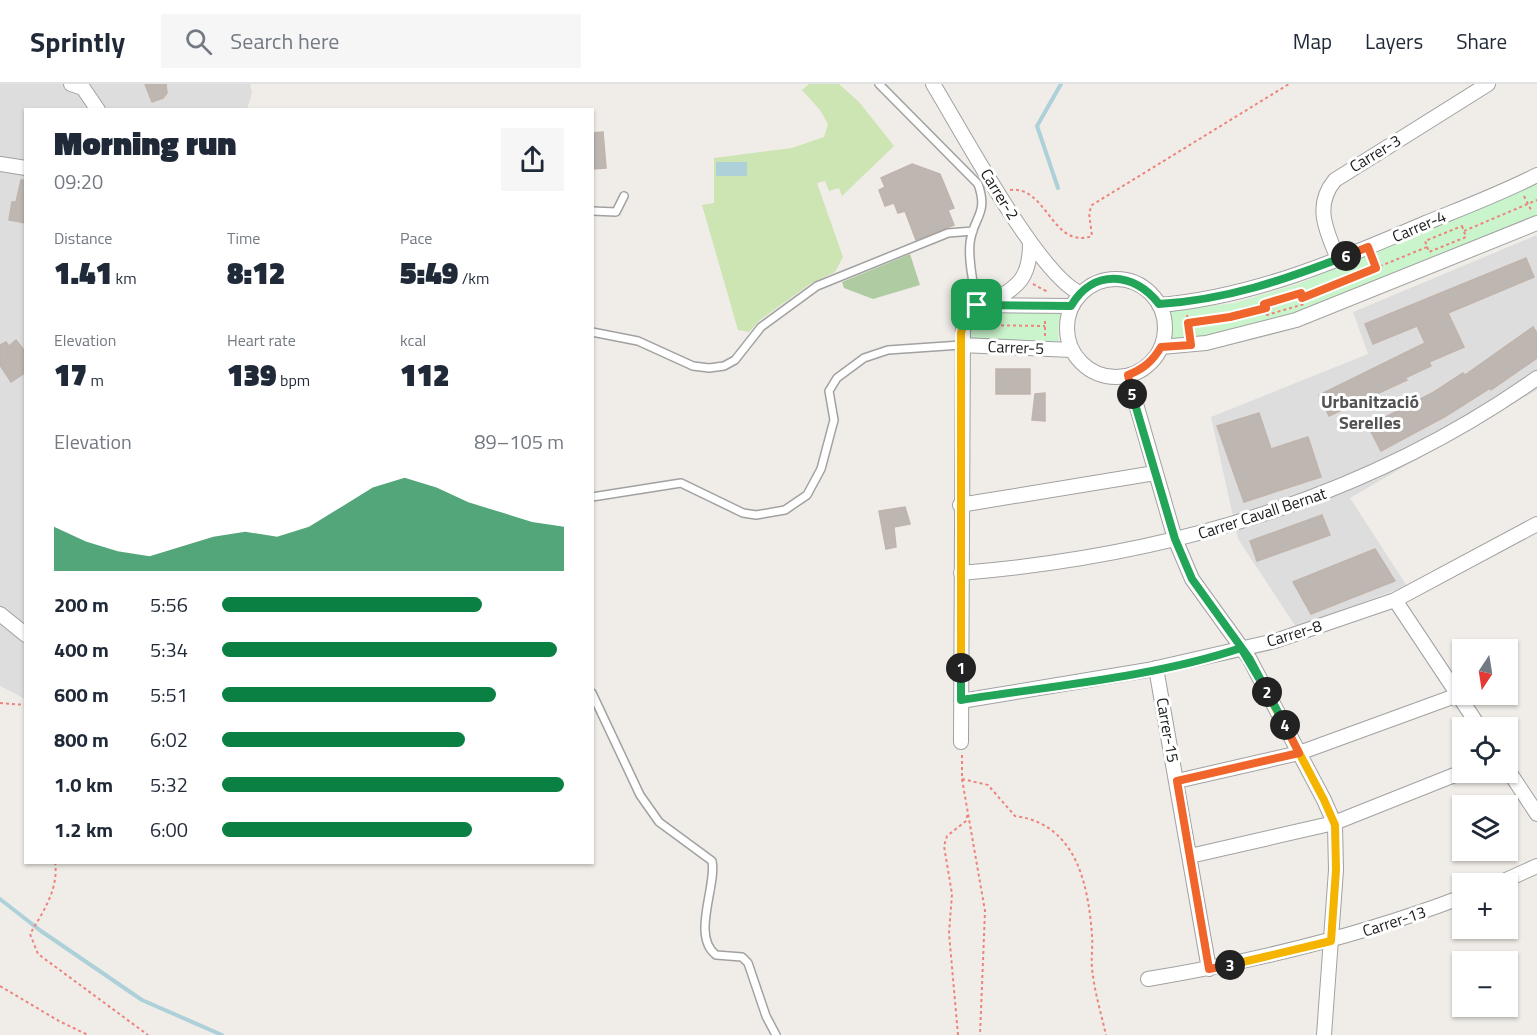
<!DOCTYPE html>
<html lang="en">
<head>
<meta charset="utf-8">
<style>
  :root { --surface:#fff; --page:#f6f6f7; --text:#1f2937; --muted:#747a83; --line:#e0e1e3; --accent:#0b8043 }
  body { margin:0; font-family:"Titillium Web",sans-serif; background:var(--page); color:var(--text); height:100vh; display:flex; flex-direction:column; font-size:22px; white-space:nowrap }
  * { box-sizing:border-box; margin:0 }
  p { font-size:20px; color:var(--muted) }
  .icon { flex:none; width:33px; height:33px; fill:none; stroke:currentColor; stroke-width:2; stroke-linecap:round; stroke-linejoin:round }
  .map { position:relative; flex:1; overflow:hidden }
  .drawer { position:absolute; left:24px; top:24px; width:570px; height:756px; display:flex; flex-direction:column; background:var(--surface); border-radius:0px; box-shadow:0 2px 4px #0004 }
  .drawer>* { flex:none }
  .needle { width:39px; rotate:192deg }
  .buttons { position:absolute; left:1452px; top:555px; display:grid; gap:12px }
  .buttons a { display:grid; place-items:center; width:66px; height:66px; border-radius:0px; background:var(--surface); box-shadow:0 2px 4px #0004; font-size:30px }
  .pin { position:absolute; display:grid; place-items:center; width:51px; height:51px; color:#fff; margin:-26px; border-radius:12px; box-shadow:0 3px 9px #0006 }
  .km { position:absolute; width:30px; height:30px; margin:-15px; border-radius:50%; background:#222; color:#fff; font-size:16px; line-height:30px; text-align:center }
  .round { display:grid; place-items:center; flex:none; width:63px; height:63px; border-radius:0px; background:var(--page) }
  .overview { display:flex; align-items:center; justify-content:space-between; height:102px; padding:0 30px }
  h1 { font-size:33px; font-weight:800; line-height:45px }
  .metrics { display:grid; grid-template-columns:repeat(3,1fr); gap:9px; height:102px; padding:6px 30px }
  .metrics div { display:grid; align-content:center }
  .metrics b { font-size:30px; font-weight:800 }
  .metrics small { font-size:16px; font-weight:400 }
  .metrics p { font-size:16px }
  .chart { height:168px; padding:12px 30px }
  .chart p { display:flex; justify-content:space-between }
  .chart svg { width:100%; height:108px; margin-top:6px; fill:var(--accent); opacity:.7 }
  ul { padding:0 30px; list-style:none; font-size:20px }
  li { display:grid; grid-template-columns:96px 72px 1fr; align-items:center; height:45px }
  li i { height:15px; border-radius:8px; background:var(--accent) }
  header { display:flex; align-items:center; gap:36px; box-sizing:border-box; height:84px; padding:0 30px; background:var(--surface); border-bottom:2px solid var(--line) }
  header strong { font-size:28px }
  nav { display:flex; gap:33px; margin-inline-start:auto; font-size:21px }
  .search { width:420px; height:54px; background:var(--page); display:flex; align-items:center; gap:15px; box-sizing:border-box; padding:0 21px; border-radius:0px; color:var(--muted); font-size:22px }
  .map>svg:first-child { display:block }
  .residential { fill:#deddde }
  .grass { fill:#cde4b3 }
  .forest { fill:#afcba1 }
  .park { fill:#caf5cc }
  .water { fill:#add0d9 }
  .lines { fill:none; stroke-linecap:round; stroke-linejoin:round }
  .stream { stroke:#add0d9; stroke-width:4 }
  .building { fill:#bdb6b1; stroke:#c0b4ac; stroke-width:1.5 }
  .lane-casing { stroke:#a1a1a1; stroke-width:10 }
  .street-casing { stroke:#a1a1a1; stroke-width:16 }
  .path { stroke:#ec847d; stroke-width:2; stroke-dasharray:3 3; stroke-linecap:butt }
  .lane { stroke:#fff; stroke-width:7 }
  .street { stroke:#fff; stroke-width:14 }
  .split-1-casing { stroke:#fff; stroke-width:12 }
  .split-2-casing { stroke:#fff; stroke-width:12 }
  .split-3-casing { stroke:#fff; stroke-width:12 }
  .split-4-casing { stroke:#fff; stroke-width:12 }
  .split-5-casing { stroke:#fff; stroke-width:12 }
  .split-6-casing { stroke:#fff; stroke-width:12 }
  .split-7-casing { stroke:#fff; stroke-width:12 }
  .split-1 { stroke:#f5b400; stroke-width:8 }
  .split-2 { stroke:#22a559; stroke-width:8 }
  .split-3 { stroke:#f5b400; stroke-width:8 }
  .split-4 { stroke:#f0652b; stroke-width:8 }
  .split-5 { stroke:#22a559; stroke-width:8 }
  .split-6 { stroke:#f0652b; stroke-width:8 }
  .split-7 { stroke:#22a559; stroke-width:8 }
  .labels { text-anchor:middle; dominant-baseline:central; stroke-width:6; stroke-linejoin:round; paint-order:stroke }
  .street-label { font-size:16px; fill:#202020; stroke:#fff }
  .neighbourhood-label { font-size:18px; font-weight:bold; fill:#535353; stroke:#fff }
</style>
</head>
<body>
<header>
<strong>Sprintly</strong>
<div class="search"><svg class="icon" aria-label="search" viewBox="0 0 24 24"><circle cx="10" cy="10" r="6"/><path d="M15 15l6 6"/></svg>Search here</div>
<nav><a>Map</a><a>Layers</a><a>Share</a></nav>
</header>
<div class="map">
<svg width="1537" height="951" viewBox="0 0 1537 951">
  <rect width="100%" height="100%" fill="#f0ede8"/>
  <!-- residential -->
  <path class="residential" d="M 0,0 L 250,0 L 252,9 L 247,25 L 26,26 L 25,615 L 0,602 Z
    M 1537,151 L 1537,306 L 1350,414 L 1407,502 L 1296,543 L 1238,455 L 1211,333 L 1368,270 L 1353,228 Z"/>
  <!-- grass -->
  <path class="grass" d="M 809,0 L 839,0 L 859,18 L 894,62 L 842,112 L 839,104 L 829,107 L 825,97 L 817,99 L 843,173 L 835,188 L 810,200 L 760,236 L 749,248 L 738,246 L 702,121 L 714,119 L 714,74 L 792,64 L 824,53 L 828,40 L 820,26 L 802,6 Z"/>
  <!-- forest -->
  <path class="forest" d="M 910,170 L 920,201 L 873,215 L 844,204 L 842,198 Z"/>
  <!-- park -->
  <path class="park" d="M 1537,98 L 1537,135 L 1364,207 L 1237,248 L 1169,259 L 1169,227 L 1235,219 L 1298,200 L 1513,111 Z
    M 979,226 L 1061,227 L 1058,244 L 1059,258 L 967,254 L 966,246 Z"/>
  <!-- water -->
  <path class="water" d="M 716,78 L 747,78 L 747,92 L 716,92 Z"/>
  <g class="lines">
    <!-- stream -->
    <path class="stream" d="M 1058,104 L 1037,42 L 1061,0
      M 0,815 L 41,847 L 142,916 L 222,951"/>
  </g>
  <!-- building -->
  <path class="building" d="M 145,0 L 166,0 L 167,9 L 163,14 L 152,18 Z
    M 603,48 L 606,84 L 592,85 L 592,49 Z
    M 912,80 L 940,90 L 954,124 L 948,126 L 954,141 L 916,156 L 905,127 L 898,129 L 894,119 L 885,122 L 879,106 L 885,103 L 881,94 Z
    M 21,96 L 26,96 L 26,139 L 9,136 L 12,118 L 16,118 Z
    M 1526,174 L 1534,193 L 1448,229 L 1464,263 L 1429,278 L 1431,282 L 1405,294 L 1407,296 L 1329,332 L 1319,311 L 1425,259 L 1417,242 L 1373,260 L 1365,240 Z
    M 1533,243 L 1537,249 L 1537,274 L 1491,306 L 1490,304 L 1446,332 L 1381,367 L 1368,342 L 1434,308 L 1463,289 L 1465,291 Z
    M 16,256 L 26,269 L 26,288 L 11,298 L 0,281 L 0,261 L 6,258 L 9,262 Z
    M 996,285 L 1030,285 L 1030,310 L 996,310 Z
    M 1045,309 L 1045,337 L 1032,336 L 1035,310 Z
    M 1259,329 L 1271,365 L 1308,353 L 1321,393 L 1244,418 L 1217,342 Z
    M 905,423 L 910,440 L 894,443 L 896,463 L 886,465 L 879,427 Z
    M 1322,431 L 1330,451 L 1257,477 L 1250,457 Z
    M 1375,465 L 1395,497 L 1311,530 L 1293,498 Z"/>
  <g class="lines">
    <!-- lane casing -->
    <g class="lane-casing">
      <path id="lane" d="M 879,0 L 978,100 C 989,130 973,133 970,159 C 968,179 974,201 977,221
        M 592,127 L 616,128 L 624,112
        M 592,248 L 638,257 L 693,282 L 709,284 L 724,282 L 735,276 L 761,243 L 817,202 L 948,149 L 973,147
        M 592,413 L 681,399 L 743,429 L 756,431 L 785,426 L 807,411 L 821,385 L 834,336 L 829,307 L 837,294 L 864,274 L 888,266 L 961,261
        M 592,609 L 640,711 L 659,738 L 712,777 C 717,802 691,852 716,871 L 742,873 L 748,879 L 766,932 L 776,951"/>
    </g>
    <!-- street casing -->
    <g class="street-casing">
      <path id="street" d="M 71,0 L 83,4 L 98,26
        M 933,0 C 960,44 1039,192 1080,209
        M 0,80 L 26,84
        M 1338,175 C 1327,148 1313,122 1335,96 L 1488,0
        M1067 244a49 49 0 1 1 98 0a49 49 0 1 1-98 0Z
        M 990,219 C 1019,202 1030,194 1030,159
        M 1159,221 C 1254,213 1342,175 1428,138 C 1465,123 1502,109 1537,91
        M 961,261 L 1071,266
        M 1161,263 L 1206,259 L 1296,236 L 1537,139
        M 1128,292 L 1175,455 L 1192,495 L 1249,574 L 1324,716 L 1335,741 L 1336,786 L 1324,951
        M 960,421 L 1155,389
        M 961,489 C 1167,472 1367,414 1537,294
        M 1395,516 L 1480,644
        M 0,530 L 26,551
        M 1156,584 L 1209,885
        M 961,617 L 1148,586 L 1275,557 L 1395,516 L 1537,440
        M 961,658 L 963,239 L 969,228 L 977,221 L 1071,222
        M 1508,686 L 1537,730
        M 1177,697 L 1299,669 L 1458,611
        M 1190,772 L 1334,739 L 1462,688
        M 1497,800 L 1537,782
        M 1148,895 C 1256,877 1360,852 1462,813"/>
    </g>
    <!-- path -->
    <path class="path" d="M 1010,106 C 1047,101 1052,166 1092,152 L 1089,129 L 1092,121 L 1289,0
      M 1524,112 L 1532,128
      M 1462,142 L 1466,153 L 1429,168 L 1425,157 Z
      M 1464,147 L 1537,116
      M 1033,200 L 1046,207 L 1046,210
      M 1301,209 L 1304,220 L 1267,231 L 1264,220 Z
      M 1302,214 L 1427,163
      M 1187,231 L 1190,249
      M 1188,239 L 1230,233 L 1265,224
      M 977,241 L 1045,242
      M 1045,252 L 1045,234
      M 0,619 L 26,621
      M 962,671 L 962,695 L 985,827 L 980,951
      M 962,695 L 988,701 L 1015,732 C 1076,740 1088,799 1092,851 C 1093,862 1091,873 1092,884 C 1094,906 1101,929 1106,951
      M 55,778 C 59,805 43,828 30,850 L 38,870 L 148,951
      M 0,902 L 59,937 L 88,951
      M 958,951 L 949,849 L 952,810 L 944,762 L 947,752 L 966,737 L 968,728"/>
    <!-- lane -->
    <use href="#lane" class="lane"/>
    <!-- street -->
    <use href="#street" class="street"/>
  </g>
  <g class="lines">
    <!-- split-1 casing -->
    <g class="split-1-casing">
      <path id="split-1" d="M 961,584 L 961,249 L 966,231 L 977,221"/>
    </g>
    <!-- split-2 casing -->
    <g class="split-2-casing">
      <path id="split-2" d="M 961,584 L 961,616 C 1051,602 1155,593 1241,564 L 1267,608"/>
    </g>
    <!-- split-3 casing -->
    <g class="split-3-casing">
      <path id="split-3" d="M 1230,881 L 1331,857 L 1336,786 L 1335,741 L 1324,716 L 1267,608"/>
    </g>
    <!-- split-4 casing -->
    <g class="split-4-casing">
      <path id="split-4" d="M 1230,881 L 1209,885 L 1177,697 L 1299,669 L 1285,641"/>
    </g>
    <!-- split-5 casing -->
    <g class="split-5-casing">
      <path id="split-5" d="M 1132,310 L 1175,455 L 1192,495 L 1249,574 L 1285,641"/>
    </g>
    <!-- split-6 casing -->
    <g class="split-6-casing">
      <path id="split-6" d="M 1132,310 L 1128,291 C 1143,285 1152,278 1161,263 L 1191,261 L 1188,239 L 1230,233 L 1266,224 L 1264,220 L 1301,209 L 1302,214 L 1376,184 L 1368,163 L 1346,172"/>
    </g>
    <!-- split-7 casing -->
    <g class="split-7-casing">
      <path id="split-7" d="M 977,221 L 1071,222 C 1093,184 1135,188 1159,220 C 1226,216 1284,196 1346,172"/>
    </g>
    <!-- split-1 -->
    <use href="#split-1" class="split-1"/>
    <!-- split-2 -->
    <use href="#split-2" class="split-2"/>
    <!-- split-3 -->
    <use href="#split-3" class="split-3"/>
    <!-- split-4 -->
    <use href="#split-4" class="split-4"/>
    <!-- split-5 -->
    <use href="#split-5" class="split-5"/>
    <!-- split-6 -->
    <use href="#split-6" class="split-6"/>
    <!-- split-7 -->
    <use href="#split-7" class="split-7"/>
  </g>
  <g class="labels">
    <!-- street labels -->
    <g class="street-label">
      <text transform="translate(1375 69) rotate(-31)">Carrer-3</text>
      <text transform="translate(1000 110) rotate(58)">Carrer-2</text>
      <text transform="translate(1419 142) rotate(-23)">Carrer-4</text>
      <text transform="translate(1016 263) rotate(2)">Carrer-5</text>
      <text transform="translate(1262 429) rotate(-18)">Carrer Cavall Bernat</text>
      <text transform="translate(1294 549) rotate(-17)">Carrer-8</text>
      <text transform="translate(1168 646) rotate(80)">Carrer-15</text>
      <text transform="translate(1394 837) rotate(-18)">Carrer-13</text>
    </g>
    <!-- neighbourhood labels -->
    <g class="neighbourhood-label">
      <text x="1370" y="317">Urbanització<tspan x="1370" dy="21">Serelles</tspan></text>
    </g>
  </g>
</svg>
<div class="buttons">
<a><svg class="needle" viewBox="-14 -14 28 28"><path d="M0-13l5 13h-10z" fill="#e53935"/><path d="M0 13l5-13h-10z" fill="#747a83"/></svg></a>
<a><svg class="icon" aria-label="locate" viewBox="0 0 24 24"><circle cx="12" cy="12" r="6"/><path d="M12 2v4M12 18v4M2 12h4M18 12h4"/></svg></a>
<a><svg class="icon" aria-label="layers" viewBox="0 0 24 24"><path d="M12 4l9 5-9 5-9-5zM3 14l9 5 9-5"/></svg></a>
<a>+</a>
<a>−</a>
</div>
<div class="pin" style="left:977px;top:221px;background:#1e9e55"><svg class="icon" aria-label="arrive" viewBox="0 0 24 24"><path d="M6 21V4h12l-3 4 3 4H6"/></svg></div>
<b class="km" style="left:961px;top:584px">1</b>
<b class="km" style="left:1267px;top:608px">2</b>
<b class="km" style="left:1230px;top:881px">3</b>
<b class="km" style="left:1285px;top:641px">4</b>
<b class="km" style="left:1132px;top:310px">5</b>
<b class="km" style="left:1346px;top:172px">6</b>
<section class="drawer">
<div class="overview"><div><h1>Morning run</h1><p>09:20</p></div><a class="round"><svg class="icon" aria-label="share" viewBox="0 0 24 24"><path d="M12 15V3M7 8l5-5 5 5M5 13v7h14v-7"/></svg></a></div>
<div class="metrics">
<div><p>Distance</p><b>1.41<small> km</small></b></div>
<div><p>Time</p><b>8:12</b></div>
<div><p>Pace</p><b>5:49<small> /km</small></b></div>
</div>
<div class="metrics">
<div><p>Elevation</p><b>17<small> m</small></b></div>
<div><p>Heart rate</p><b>139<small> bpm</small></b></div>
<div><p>kcal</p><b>112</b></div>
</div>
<div class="chart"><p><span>Elevation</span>89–105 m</p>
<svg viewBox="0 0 160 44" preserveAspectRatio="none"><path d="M0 44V26L10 32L20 36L30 38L40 34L50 30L60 28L70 30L80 26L90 18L100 10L110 6L120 10L130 16L140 20L150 24L160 26V44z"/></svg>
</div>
<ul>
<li><b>200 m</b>5:56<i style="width:76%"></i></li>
<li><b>400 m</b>5:34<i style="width:98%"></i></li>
<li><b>600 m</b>5:51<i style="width:80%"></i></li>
<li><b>800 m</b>6:02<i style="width:71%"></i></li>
<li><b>1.0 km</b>5:32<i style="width:100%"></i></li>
<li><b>1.2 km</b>6:00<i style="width:73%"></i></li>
</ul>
</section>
</div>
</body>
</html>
